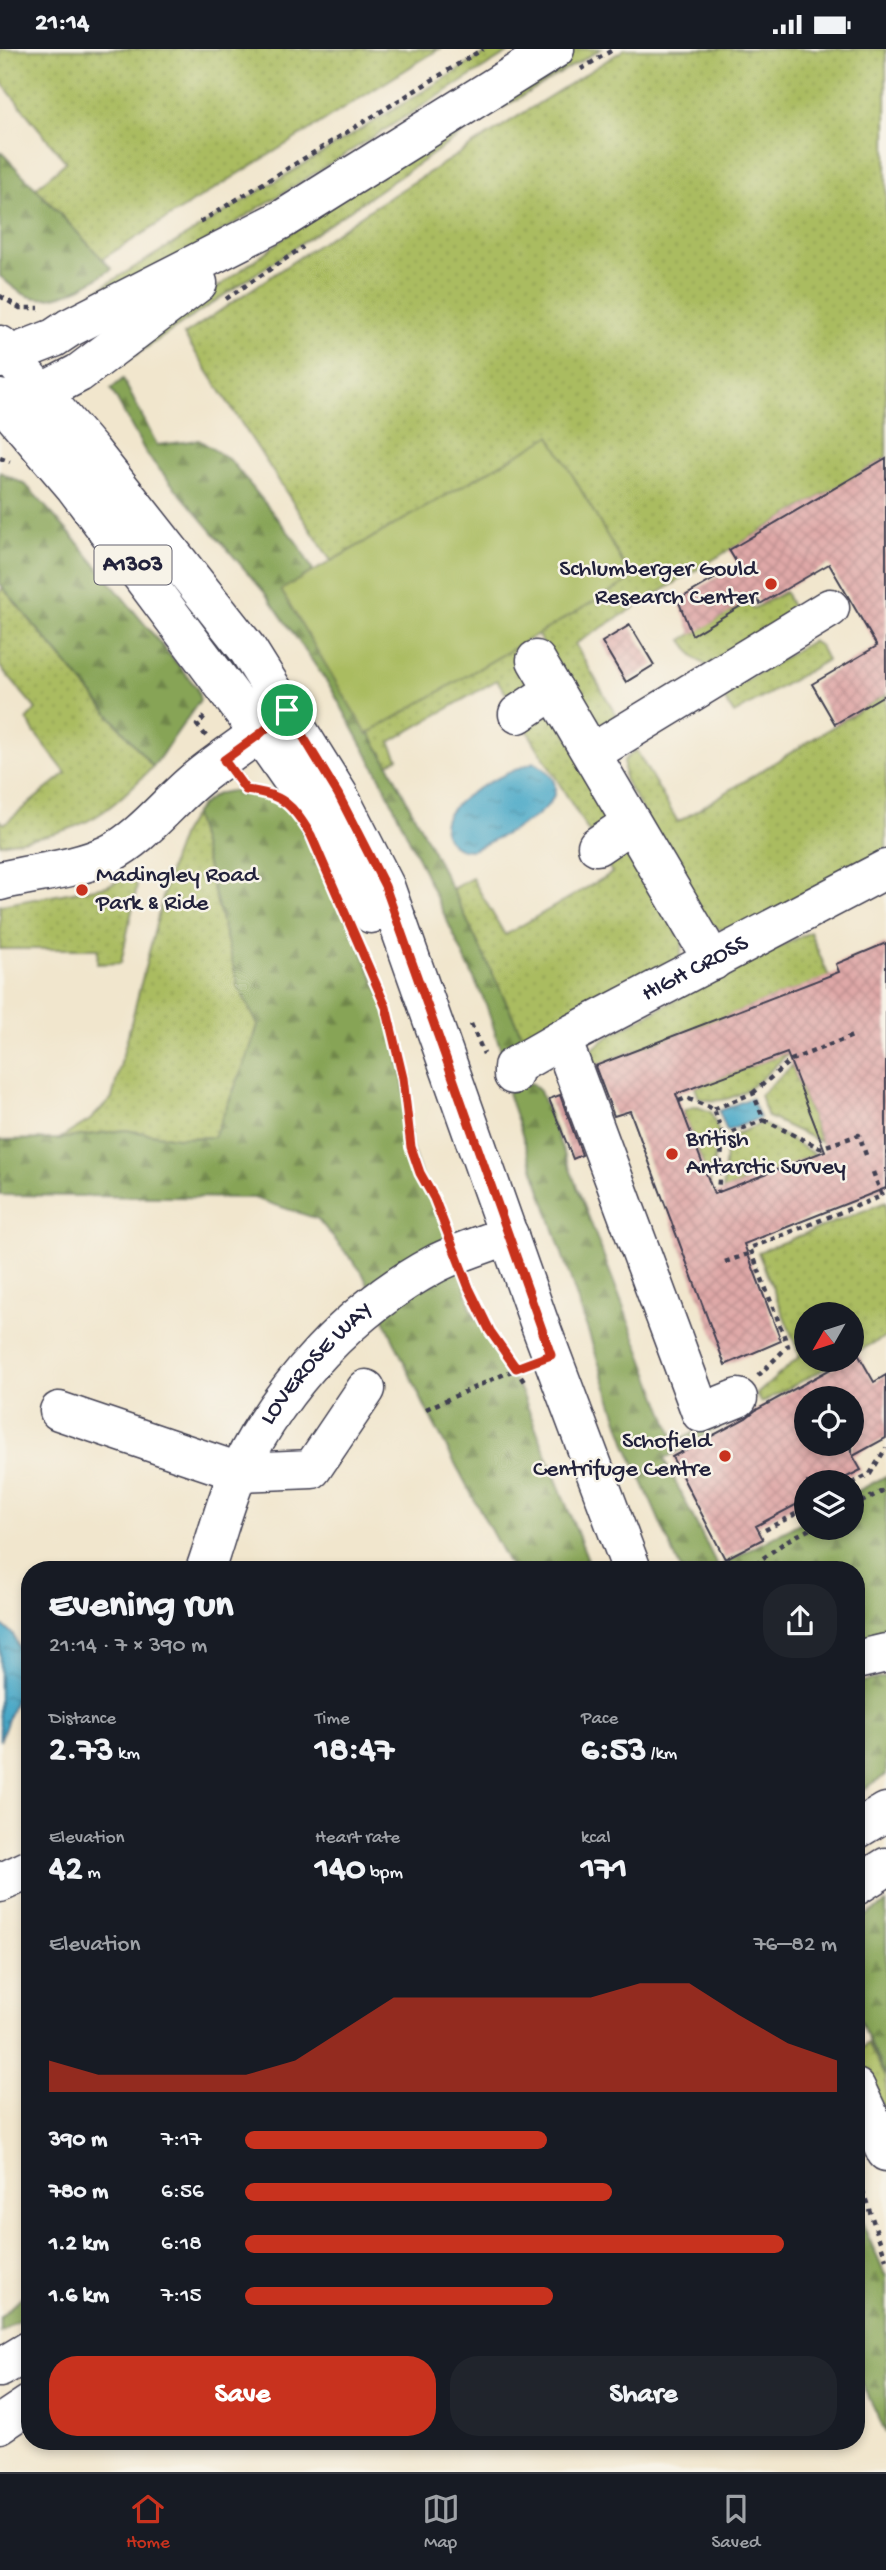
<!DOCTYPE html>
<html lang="en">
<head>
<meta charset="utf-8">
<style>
  :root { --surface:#171b24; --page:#20242c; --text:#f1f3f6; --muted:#9ea1a6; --line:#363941; --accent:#c8321e }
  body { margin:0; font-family:"Gochi Hand",sans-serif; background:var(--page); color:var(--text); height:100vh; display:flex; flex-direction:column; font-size:26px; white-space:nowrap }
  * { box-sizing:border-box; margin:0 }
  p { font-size:23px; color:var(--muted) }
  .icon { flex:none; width:38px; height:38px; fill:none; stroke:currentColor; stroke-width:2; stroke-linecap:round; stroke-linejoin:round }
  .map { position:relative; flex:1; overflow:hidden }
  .side { position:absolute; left:21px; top:1512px; width:844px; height:889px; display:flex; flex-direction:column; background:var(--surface); border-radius:28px; box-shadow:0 4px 10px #0003 }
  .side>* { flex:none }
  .needle { width:46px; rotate:231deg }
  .controls { position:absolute; left:794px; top:1253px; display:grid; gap:14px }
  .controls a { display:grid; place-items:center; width:70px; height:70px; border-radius:50%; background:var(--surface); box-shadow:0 4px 10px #0003; font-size:35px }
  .pin { position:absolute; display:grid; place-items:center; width:60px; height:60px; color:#fff; margin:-30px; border:4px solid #fff; border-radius:50%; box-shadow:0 2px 7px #0007 }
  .round { display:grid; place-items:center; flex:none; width:74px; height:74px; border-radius:28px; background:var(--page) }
  .head { display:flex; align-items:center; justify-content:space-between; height:119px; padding:0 28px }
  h1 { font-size:38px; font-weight:800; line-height:52px }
  .metrics { display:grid; grid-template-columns:repeat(3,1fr); gap:10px; height:119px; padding:7px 28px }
  .metrics div { display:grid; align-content:center }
  .metrics b { font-size:35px; font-weight:800 }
  .metrics small { font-size:19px; font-weight:400 }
  .metrics p { font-size:19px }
  .chart { height:196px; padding:14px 28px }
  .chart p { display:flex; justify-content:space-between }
  .chart svg { width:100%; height:126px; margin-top:7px; fill:var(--accent); opacity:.7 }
  .button { display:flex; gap:14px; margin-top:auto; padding:14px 28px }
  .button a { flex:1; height:80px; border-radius:28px; background:var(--accent); color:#fff; font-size:28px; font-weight:800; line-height:80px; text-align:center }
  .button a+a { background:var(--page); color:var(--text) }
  ul { padding:0 28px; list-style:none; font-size:23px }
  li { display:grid; grid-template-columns:112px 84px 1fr; align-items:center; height:52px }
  li i { height:18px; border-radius:9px; background:var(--accent) }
  .status { display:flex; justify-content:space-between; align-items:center; height:49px; padding:0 35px; background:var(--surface); direction:ltr }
  .status svg { height:19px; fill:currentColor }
  .menu { display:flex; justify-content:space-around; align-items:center; height:98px; border-top:2px solid var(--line); background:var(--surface); font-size:19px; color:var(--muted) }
  .menu a { display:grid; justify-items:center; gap:4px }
  .menu .selected { color:var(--accent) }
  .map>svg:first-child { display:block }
  .grass { fill:url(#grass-dots); stroke:#666f4e; stroke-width:2 }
  .forest { fill:url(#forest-firs); stroke:#546348; stroke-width:2 }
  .garden { fill:#aabc60; stroke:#666f4e; stroke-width:2 }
  .water { fill:url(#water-ripples); stroke:#356581; stroke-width:2 }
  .building { fill:url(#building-cross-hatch); fill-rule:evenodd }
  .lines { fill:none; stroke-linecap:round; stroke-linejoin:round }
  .minor-casing { stroke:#413f51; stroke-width:41 }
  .major-casing { stroke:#413f51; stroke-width:41 }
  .highway-casing { stroke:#413f51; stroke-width:41 }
  .path { stroke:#413f51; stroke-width:4.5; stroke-dasharray:5 5; stroke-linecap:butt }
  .minor { stroke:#fff; stroke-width:38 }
  .major { stroke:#fff; stroke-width:38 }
  .highway { stroke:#fff; stroke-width:38 }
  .route-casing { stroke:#fff; stroke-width:14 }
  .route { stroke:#c8321e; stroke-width:9 }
  .poi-dot { fill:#c8321e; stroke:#f7f3e8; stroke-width:2.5 }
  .labels { text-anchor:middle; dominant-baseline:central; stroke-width:5; stroke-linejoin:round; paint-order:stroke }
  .shield { fill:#f7f3e8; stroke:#62616f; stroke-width:2 }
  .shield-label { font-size:23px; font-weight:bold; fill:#22223b }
  .poi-label { font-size:24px; fill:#22223b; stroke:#f7f3e8; text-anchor:end }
  .street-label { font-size:24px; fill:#22223b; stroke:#f7f3e8 }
</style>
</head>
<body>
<div class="status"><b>21:14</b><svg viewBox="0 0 49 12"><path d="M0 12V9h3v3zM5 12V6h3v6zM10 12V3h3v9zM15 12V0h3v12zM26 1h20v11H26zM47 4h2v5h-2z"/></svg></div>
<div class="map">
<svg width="886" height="2423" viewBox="0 0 886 2423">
  <defs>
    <pattern id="grass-dots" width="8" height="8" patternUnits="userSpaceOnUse" patternTransform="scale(1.75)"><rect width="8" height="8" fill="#aabc60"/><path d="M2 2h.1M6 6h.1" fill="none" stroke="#92a154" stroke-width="1.8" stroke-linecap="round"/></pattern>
    <pattern id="forest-firs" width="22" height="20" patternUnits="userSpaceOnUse" patternTransform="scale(1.75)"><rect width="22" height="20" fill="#87a456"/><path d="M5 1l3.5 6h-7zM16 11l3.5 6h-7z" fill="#6e8548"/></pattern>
    <pattern id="water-ripples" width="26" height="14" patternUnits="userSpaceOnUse" patternTransform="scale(1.75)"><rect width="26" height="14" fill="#48a8c7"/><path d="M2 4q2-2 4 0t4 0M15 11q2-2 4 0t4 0" fill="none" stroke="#3c88a3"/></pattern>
    <pattern id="building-cross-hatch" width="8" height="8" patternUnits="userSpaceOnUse" patternTransform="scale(1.75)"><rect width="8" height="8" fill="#dfa8a7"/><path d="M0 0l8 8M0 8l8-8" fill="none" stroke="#bf9091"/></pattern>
  </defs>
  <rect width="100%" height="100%" fill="#f7f3e8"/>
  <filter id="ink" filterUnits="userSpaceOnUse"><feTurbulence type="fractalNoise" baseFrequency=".0143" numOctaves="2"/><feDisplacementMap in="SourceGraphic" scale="14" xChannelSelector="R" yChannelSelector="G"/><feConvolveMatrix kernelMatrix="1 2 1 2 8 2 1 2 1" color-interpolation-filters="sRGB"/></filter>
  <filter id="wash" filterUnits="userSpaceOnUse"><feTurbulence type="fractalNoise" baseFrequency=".00686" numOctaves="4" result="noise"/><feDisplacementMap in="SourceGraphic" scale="28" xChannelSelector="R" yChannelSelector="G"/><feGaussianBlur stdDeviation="1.57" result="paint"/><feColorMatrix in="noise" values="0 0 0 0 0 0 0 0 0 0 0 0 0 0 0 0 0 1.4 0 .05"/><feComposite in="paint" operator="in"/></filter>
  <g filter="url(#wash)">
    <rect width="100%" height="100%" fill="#f1e6cd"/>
    <!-- grass -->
    <path class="grass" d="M 0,0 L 439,0 L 102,210 L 36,139 L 66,113 L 0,32 Z
      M 493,0 L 514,0 L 206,192 L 75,263 L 74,255 Z
      M 564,0 L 601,0 L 489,67 L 121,316 L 118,312 L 317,165 Z
      M 625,0 L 886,0 L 886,409 L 729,501 L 575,595 L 622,676 L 596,680 L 537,585 L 631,530 L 550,388 L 331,512 L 184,286 L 371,160 Z
      M 3,539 L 153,718 C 135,735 117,755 95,768 C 66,785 32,789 0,795 L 0,771 L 4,775 L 66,724 L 34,683 L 27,670 L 36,660 L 0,618 L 0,542 Z
      M 785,543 L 792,558 L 791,569 L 707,617 L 695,609 L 682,591 L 747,553 L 753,560 Z
      M 812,592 L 820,597 L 827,611 L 734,665 L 722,646 Z
      M 517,593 L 534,624 L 532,632 L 507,646 L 497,631 L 390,693 L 398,709 L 388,715 L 368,681 Z
      M 886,645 L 886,809 L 735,885 L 709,876 L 624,730 L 624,711 L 636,701 L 678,773 Z
      M 552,662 L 615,762 L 590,785 L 525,678 Z
      M 194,765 L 239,939 L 258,976 C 247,1015 229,1050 214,1088 L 177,1089 L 125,1081 L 59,1090 L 90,1071 L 112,1049 L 172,812 L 182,785 Z
      M 627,792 L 683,893 L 679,911 L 528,999 L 452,840 L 472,829 L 505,886 L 612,824 L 603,807 Z
      M 132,825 L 137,837 L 121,914 L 97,915 L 98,900 L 0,900 L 0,856 L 107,837 Z
      M 810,883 L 829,928 L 592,1018 L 590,1002 L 609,987 L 724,925 Z
      M 789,1003 C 765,1027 735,1061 699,1049 L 695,1038 Z
      M 792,1017 L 821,1093 L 768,1068 L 760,1046 Z
      M 695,1057 L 711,1063 L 719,1084 L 710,1134 L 683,1062 Z
      M 762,1074 L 816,1106 L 723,1142 L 727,1089 Z
      M 886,1153 L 886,1288 L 852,1305 L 852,1265 L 807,1265 L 807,1311 L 841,1311 L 761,1354 L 756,1346 L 800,1307 L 758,1203 Z
      M 868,1994 L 886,2028 L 886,2063 L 856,2010 L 856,2004 Z"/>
    <!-- forest -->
    <path class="forest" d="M 0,102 L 112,220 C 89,234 56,257 28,247 C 17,243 8,234 0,227 Z
      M 123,330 L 157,396 L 199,391 L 231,412 L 298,495 L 313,522 L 282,541 L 388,715 L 452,840 L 528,999 L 504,1011 L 486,955 L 382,732 L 331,639 L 265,544 L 147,406 L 111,340 Z
      M 0,423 L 26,436 L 73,488 L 197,639 L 200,651 L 153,718 L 0,535 Z
      M 246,741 L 266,743 L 281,749 L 311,786 L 386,958 L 403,1029 L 411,1098 L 420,1124 L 446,1177 L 457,1206 L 471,1261 L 522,1344 L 592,1521 L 512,1521 L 426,1360 L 362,1223 L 318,1170 L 254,1149 L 0,1146 L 0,1091 L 59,1090 L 125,1081 L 177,1089 L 214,1088 C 229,1050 247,1015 258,976 L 239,939 L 194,765 C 211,744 219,742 246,741 Z
      M 531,1034 L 540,1042 L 675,1392 L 741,1362 L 743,1364 L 664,1410 L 718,1518 L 807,1470 L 807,1479 L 852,1479 L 852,1445 L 886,1427 L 886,1585 L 856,1591 L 856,1521 L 681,1521 L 627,1398 L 508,1044 L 520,1037 Z
      M 886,1628 L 886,1726 L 856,1745 L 856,1634 Z
      M 886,1854 L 886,2028 L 856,1963 L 856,1873 Z
      M 856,2160 L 886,2228 L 886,2384 L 856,2321 Z
      M 30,2240 L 30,2263 L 0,2283 L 0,2268 Z"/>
    <!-- garden -->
    <path class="garden" d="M 550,387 L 632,530 L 367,685 L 281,541 Z"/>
    <!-- water -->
    <path class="water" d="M 534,713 C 597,751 502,786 472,801 C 462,801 454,799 448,790 C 424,756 512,722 534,713 Z
      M 751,1049 L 760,1069 L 727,1082 L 719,1062 Z
      M 0,1574 L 13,1585 L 27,1619 L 0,1692 Z"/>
    <g id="blocks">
      <!-- building -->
      <path class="building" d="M 886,409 L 886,645 L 835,675 L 812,635 L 877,597 L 829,515 L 760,555 L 756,548 L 692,586 L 678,551 L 738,516 L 729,501 Z
        M 630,576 L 654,616 L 626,633 L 602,593 Z
        M 886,894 L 886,1139 L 744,1195 L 781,1292 L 725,1316 L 630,1062 L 614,1067 L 595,1017 L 839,923 L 836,915 ZM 787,1004 L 825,1102 L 714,1145 L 676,1045 Z
        M 560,1046 L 582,1106 L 573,1110 L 549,1050 Z
        M 858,1305 L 874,1333 L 886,1326 L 886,1389 L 853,1407 L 861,1421 L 837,1433 L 807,1433 L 807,1450 L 756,1477 L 763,1490 L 725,1510 L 672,1408 L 746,1369 L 756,1361 L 847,1311 L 852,1311 L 852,1308 ZM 807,1349 L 852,1349 L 852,1404 L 847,1395 L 807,1395 Z"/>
    </g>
  </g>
  <g filter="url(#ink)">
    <use href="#blocks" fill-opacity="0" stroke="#413f51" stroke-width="2"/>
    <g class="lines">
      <!-- minor casing -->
      <g class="minor-casing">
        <g id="minor">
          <path d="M 0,310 L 54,289 L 69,279 L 283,170 L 555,0"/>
          <path d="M 11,352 L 41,344 L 79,324 L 198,234"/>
          <path d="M 536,611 L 713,912"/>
          <path d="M 518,665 L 554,641"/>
          <path d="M 592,704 L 830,559"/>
          <path d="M 597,797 L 631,774"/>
          <path d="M 0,832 C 37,823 74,821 109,805 C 144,787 168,753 198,729 C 226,706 257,688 283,664"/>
          <path d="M 562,990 L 701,1364 L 738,1349"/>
          <path id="s1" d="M 513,1026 L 513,1018 L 562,990 L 886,820"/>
          <path d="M 59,1362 L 239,1423 L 312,1420 L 366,1340"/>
          <path id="s2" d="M 205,1521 C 217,1488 225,1452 240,1420 C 282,1335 351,1260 435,1215 C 458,1203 485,1195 509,1186"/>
          <path d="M 0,1834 L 30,1820"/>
        </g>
      </g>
      <!-- major casing -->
      <g class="major-casing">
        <path id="major" d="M 0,296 L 91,402 L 248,601 L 338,745 L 385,837 L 539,1273 L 632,1521
          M 0,350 L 75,438 L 260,685 L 313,761 L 371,865"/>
      </g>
      <!-- highway casing -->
      <g class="highway-casing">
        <path id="highway" d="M 856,1611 L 886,1604
          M 856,1781 L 886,1763
          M 856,1837 L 886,1818
          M 856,2039 L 886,2103
          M 0,2319 L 30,2301
          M 0,2375 L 30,2355"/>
      </g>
      <!-- path -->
      <path class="path" d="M 581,20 L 614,0
        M 200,173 L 483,0
        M 0,247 L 20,259 L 39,259
        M 226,250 L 303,198
        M 0,409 L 10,413
        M 206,687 L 197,676 L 206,666
        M 242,736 L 246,741 L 262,742
        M 356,892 L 386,958 L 403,1029 L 411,1098 L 420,1124 L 445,1175
        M 471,975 L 484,1005
        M 753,1044 L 791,1011 L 855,986
        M 679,1052 L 686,1049 L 714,1060 L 723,1087 L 718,1143
        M 714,1060 L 753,1044 L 764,1071 L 723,1087
        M 764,1071 L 820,1099 L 859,1086 L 866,1106
        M 725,1213 L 751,1204
        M 466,1233 L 490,1282 L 525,1334
        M 758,1327 L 788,1297 L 750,1199 L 882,1147 L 873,1123
        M 426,1360 L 518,1319
        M 852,1434 L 870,1425 L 886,1399
        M 852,1458 L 886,1440
        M 765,1481 L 807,1459
        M 747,1521 L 788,1491 L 812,1479
        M 856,2122 L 886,2210"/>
      <!-- minor -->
      <use href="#minor" class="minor"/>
      <!-- major -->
      <use href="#major" class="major"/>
      <!-- highway -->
      <use href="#highway" class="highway"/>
    </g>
  </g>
  <g class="lines" filter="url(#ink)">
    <!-- route casing -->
    <g class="route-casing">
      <path id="route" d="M 287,661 L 338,745 L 385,837 L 551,1306 L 516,1319 L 490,1282 L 469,1239 L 434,1149 L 420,1124 L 411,1098 L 403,1029 L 386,958 L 311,786 C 292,755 283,745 246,741 L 224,711 L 260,685 Z"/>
    </g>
    <!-- route -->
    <use href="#route" class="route"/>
  </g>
  <!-- markers -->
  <g class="poi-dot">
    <circle cx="771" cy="535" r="7"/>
    <circle cx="82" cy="841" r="7"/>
    <circle cx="672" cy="1105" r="7"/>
    <circle cx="725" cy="1407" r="7"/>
  </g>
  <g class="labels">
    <!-- shield labels -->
    <rect class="shield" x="94.5" y="496.5" width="77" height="39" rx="5"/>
    <g class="shield-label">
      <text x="133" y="516">A1303</text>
    </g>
    <!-- poi labels -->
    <g class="poi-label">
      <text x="757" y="521">Schlumberger Gould<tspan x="757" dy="28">Research Center</tspan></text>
      <text x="96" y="827" text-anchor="start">Madingley Road<tspan x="96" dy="28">Park &amp; Ride</tspan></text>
      <text x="686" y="1091" text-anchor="start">British<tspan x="686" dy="28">Antarctic Survey</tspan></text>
      <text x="711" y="1393">Schofield<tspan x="711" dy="28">Centrifuge Centre</tspan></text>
    </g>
    <!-- street labels -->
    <g class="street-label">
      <text stroke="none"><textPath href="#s1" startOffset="215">HIGH CROSS</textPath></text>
      <text stroke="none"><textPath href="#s2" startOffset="238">LOVEROSE WAY</textPath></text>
    </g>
  </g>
</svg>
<div class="controls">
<a><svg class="needle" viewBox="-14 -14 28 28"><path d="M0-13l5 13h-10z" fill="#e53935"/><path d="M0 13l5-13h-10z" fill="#9ea1a6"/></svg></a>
<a><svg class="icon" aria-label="locate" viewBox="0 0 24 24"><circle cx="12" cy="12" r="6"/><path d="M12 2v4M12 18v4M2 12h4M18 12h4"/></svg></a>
<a><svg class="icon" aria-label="layers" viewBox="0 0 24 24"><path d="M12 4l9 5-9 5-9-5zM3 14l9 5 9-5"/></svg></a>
</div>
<div class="pin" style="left:287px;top:661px;background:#1e9e55"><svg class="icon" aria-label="arrive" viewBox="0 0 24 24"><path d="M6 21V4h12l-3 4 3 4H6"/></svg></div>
<section class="side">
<div class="head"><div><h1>Evening run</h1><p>21:14 · 7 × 390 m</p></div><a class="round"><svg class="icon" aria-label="share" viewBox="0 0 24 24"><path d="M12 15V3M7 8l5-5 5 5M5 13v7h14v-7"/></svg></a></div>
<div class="metrics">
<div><p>Distance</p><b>2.73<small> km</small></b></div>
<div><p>Time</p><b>18:47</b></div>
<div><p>Pace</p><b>6:53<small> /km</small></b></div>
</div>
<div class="metrics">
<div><p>Elevation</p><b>42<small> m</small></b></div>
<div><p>Heart rate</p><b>140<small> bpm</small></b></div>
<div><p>kcal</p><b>171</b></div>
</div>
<div class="chart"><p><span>Elevation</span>76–82 m</p>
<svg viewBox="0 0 160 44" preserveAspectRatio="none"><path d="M0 44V33L10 38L20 38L30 38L40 38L50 33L60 22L70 11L80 11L90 11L100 11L110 11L120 6L130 6L140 17L150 27L160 33V44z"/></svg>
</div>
<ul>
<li><b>390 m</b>7:17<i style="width:51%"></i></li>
<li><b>780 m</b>6:56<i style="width:62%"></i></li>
<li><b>1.2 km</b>6:18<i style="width:91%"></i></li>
<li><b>1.6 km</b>7:15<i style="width:52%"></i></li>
</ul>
<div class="button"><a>Save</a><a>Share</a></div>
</section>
</div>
<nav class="menu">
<a class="selected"><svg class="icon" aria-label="home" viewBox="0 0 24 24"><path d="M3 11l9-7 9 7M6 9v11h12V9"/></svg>Home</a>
<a><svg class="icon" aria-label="map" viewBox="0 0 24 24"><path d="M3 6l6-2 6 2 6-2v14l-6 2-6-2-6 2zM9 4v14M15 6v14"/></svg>Map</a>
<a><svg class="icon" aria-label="saved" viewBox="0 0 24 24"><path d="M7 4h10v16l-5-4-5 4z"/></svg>Saved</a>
</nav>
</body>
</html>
